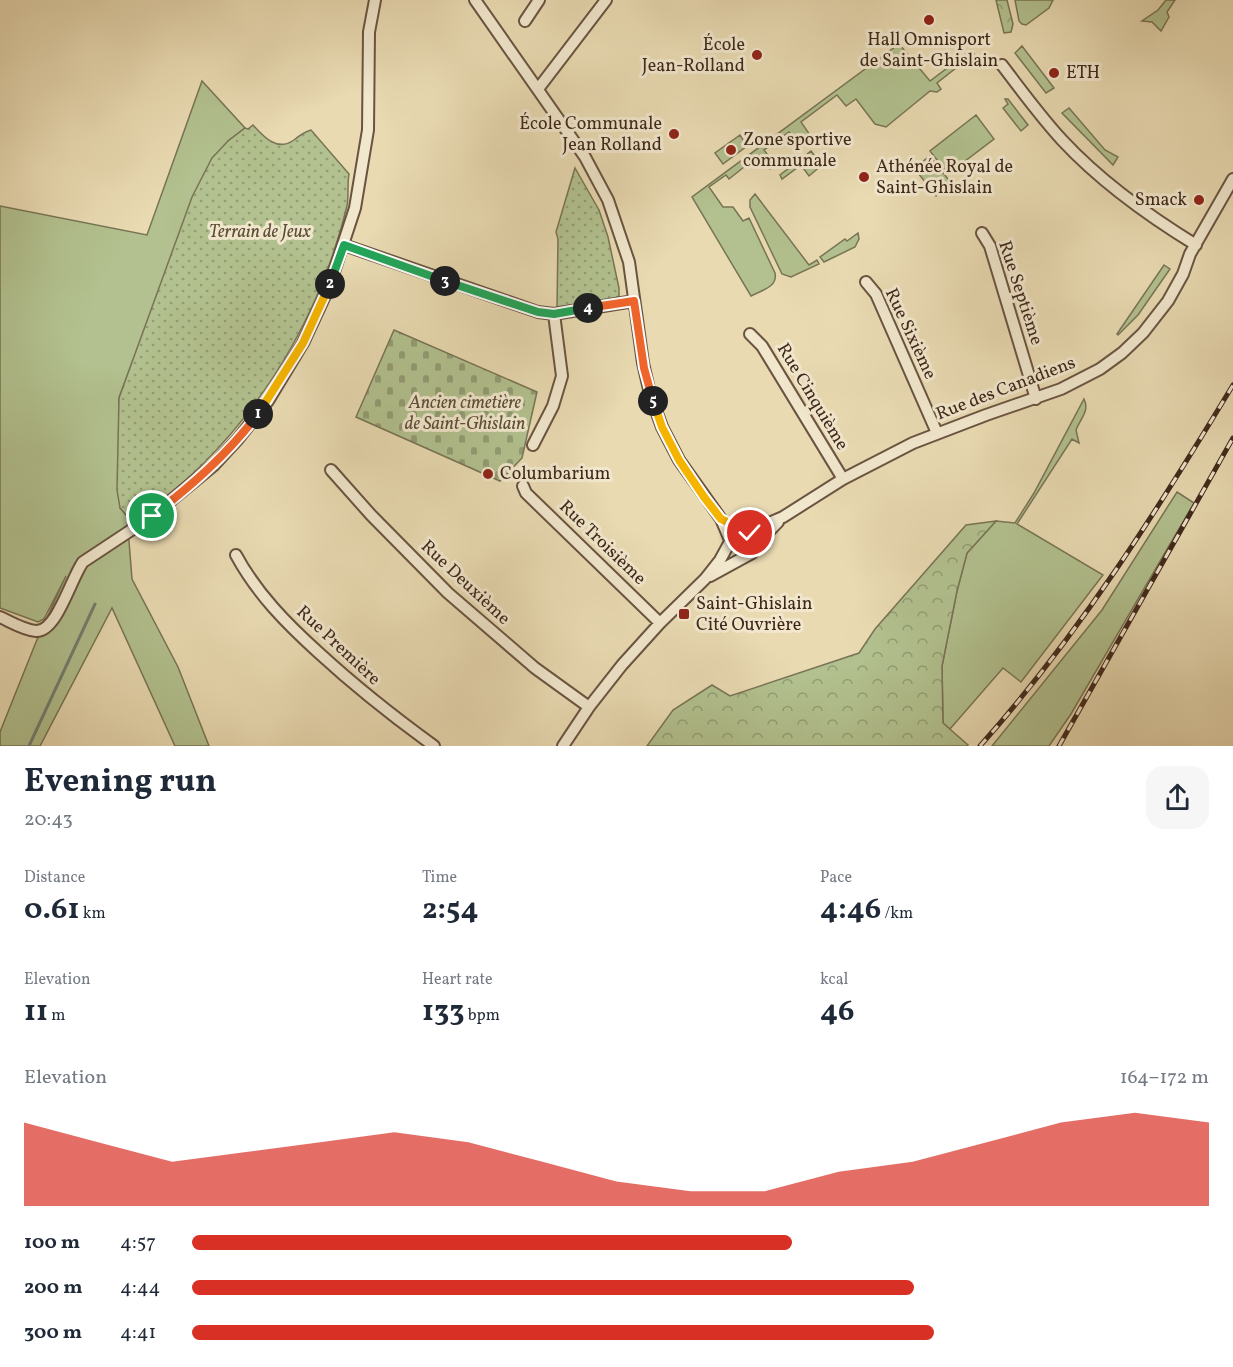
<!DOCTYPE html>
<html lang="en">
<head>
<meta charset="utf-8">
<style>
  :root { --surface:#fff; --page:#f6f6f7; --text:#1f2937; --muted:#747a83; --accent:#d93025 }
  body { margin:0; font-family:Vollkorn,serif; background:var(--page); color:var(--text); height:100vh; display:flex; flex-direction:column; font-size:22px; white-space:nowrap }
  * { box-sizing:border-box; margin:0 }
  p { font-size:20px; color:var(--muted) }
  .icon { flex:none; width:33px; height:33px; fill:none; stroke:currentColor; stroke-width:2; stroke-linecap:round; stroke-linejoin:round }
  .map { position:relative; height:746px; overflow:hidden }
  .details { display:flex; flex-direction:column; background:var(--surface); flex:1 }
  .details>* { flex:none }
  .pin { position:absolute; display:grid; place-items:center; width:51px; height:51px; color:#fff; margin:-26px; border:3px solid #fff; border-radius:50%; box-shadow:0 2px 6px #0007 }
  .km { position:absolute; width:30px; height:30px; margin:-15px; border-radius:50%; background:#222; color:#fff; font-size:16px; line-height:30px; text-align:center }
  .round { display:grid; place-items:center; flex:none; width:63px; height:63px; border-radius:18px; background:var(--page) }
  .overview { display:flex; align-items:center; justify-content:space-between; height:102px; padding:0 24px }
  h1 { font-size:33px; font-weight:700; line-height:45px }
  .stats { display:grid; grid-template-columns:repeat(3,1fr); gap:9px; height:102px; padding:6px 24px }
  .stats div { display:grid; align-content:center }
  .stats b { font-size:30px; font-weight:700 }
  .stats small { font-size:16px; font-weight:400 }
  .stats p { font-size:16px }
  .chart { height:168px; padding:12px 24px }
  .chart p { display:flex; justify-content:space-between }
  .chart svg { width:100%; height:108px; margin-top:6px; fill:var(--accent); opacity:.7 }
  ul { padding:0 24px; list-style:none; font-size:20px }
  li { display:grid; grid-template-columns:96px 72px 1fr; align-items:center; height:45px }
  li i { height:15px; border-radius:8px; background:var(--accent) }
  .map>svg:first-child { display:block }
  .grass { fill:#b2c18f; stroke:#787455; stroke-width:1.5 }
  .forest { fill:url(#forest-crowns); stroke:#787455; stroke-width:1.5 }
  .cemetery { fill:url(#cemetery-stones); stroke:#787455; stroke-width:1.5 }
  .park { fill:url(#park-dots); stroke:#787455; stroke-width:1.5 }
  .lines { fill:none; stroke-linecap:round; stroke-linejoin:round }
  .stream { stroke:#748073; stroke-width:3 }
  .minor-casing { stroke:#6a5441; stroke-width:14 }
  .minor { stroke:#f1e7cd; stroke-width:10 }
  .rail-casing { stroke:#3f281b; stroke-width:5 }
  .rail { stroke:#f1e7cd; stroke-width:3; stroke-dasharray:9; stroke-linecap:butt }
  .split-1-casing { stroke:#fff; stroke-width:12 }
  .split-2-casing { stroke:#fff; stroke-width:12 }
  .split-3-casing { stroke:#fff; stroke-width:12 }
  .split-4-casing { stroke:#fff; stroke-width:12 }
  .split-5-casing { stroke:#fff; stroke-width:12 }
  .split-6-casing { stroke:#fff; stroke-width:12 }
  .split-1 { stroke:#f0652b; stroke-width:8 }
  .split-2 { stroke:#f5b400; stroke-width:8 }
  .split-3 { stroke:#22a559; stroke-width:8 }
  .split-4 { stroke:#22a559; stroke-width:8 }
  .split-5 { stroke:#f0652b; stroke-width:8 }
  .split-6 { stroke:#f5b400; stroke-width:8 }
  .poi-dot { fill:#8f2418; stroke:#f1e7cd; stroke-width:2 }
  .labels { text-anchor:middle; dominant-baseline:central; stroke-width:6; stroke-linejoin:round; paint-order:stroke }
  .poi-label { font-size:18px; fill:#3f281b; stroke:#f1e7cd; text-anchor:start }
  .park-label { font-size:18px; font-style:italic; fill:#5c4e38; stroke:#f1e7cd }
  .street-label { font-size:18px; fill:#3f281b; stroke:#f1e7cd }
</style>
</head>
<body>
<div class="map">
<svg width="1233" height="746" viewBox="0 0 1233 746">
  <defs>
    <pattern id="forest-crowns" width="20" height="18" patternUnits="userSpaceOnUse" patternTransform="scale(1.5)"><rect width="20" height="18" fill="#b2c18f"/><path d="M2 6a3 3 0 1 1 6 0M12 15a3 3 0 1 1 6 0" fill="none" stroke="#929d74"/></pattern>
    <pattern id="cemetery-stones" width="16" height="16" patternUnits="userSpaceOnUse" patternTransform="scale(1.5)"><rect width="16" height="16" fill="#b2c18f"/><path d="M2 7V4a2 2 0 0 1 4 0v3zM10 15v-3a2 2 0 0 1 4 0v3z" fill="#929d74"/></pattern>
    <pattern id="park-dots" width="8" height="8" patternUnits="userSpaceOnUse" patternTransform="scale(1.5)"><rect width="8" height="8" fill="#b2c18f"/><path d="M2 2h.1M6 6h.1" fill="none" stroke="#929d74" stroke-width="1.8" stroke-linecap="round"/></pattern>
  </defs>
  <rect width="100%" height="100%" fill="#e9dab2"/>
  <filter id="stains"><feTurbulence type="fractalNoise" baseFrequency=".00333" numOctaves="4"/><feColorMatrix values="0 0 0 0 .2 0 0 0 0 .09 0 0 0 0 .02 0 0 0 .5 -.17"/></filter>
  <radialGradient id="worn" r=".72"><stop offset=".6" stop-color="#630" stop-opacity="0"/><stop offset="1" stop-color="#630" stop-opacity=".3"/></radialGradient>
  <!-- grass -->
  <path class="grass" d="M 1015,0 L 1053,0 L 1049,8 L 1026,25 L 1022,24 L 1019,21 Z
    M 1166,0 L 1175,0 L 1167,12 L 1169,17 L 1161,31 L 1152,22 L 1142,21 L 1158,10 Z
    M 899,44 L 930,81 L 971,50 L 982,64 L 970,67 L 965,61 L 937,83 L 941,89 L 937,92 L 930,91 L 886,127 L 875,124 L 856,99 L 846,106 L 837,95 L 801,122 L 810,135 L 799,144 L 789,132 L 764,150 L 775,165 L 770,169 L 759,155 L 729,179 L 726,175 L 709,187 L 723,207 L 733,207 L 743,221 L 749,218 L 775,273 C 778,287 762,290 751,296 L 692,197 Z
    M 1022,46 L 1054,88 L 1046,93 L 1015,53 Z
    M 202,81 L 245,128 L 228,141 L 151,312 L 119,398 L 120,508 L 127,516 L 132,579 L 178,667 L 209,746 L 175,746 L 112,608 L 40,746 L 0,746 L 0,732 L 36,642 L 66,576 L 44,619 L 38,622 L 0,608 L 0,206 L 147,235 Z
    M 1005,99 L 1008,99 L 1028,125 L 1021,131 L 1003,108 L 1008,104 Z
    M 1069,108 L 1105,150 L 1118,157 L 1113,165 L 1062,113 Z
    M 976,115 L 994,139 L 948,174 L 930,151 Z
    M 740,135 L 747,146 L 723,164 L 715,153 Z
    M 811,151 L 822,165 L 809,176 L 801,165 L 782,179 L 780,175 Z
    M 930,156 L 952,184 L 936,196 L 914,168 Z
    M 755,194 L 809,265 L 817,260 L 819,264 L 791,277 L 782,274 L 750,207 L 750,200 Z
    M 858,233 L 859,239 L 855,247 L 824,262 L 820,257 L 845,239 L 847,241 Z
    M 1164,265 L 1170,269 L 1138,315 L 1118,335 L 1117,334 Z
    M 1084,399 C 1090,411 1080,419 1076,430 L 1079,443 L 1072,439 L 1017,524 L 1103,575 L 1021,682 L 1003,668 L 950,729 L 943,723 L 942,666 L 957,591 L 967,553 L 996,521 L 1015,523 L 1034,493 Z
    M 1177,492 L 1194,503 L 1071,714 L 1049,746 L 992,746 L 1102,610 Z"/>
  <!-- forest -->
  <path class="forest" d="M 996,0 L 1007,0 L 1013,24 L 1011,32 L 1004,33 Z
    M 996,521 L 967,553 L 957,591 L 942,666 L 943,723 L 968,745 L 967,746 L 647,746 L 673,710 L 712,685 L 730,696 L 859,653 L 875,629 L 966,525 Z"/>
  <!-- cemetery -->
  <path class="cemetery" d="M 394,330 L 537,392 L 522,458 L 500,481 L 356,417 Z"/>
  <!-- park -->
  <path class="park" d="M 253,125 C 264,137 277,152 294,140 C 300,135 304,132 311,130 L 349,174 C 347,185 349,197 347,206 C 324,302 274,392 205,462 C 188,478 169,497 149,509 C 143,513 134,514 127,516 L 120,508 L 117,490 L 119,398 L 192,197 L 212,158 L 228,141 L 245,128 L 248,129 Z
    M 575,168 L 599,210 L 608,237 L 619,288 L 619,296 L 613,299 L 557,307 L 558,239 L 556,232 Z"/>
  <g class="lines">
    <!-- stream -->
    <path class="stream" d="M 29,746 L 95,604"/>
    <!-- minor casing -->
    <g class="minor-casing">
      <path id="minor" d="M 475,0 L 585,157 L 608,200 L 629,262 L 643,363 L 650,394 L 662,427 L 679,460 L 721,519 L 730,540
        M 525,21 L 539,0
        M 1002,65 C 1021,90 1040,116 1062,140 C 1101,182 1147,215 1196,245
        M 538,89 L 606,0
        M 982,233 L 990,246 L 1036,399
        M 344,245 L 538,312 L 554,314 L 634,301
        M 866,282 L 876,294 L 937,433
        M 750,334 L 762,346 L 843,479
        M 533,445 L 553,406 L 562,376 L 554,314
        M 331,470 L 371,515 L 448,593 L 535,668 L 589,707
        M 523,486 L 526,493 L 660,623
        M 236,555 C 257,594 287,624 319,653 C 356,687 394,717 434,746
        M 710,576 L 752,553 L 756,545 L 778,522
        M 0,617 C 11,622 24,630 36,631 C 57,632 71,578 83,562 L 151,517 L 214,465 L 238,439 L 268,401 L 303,343 L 329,287 L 355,208 L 368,130 L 369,32 L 375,0
        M 563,746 L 589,707 L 622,665 L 660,623 L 705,579 L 720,560 L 735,533 L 741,531 L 748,532 L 783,517 L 843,479 L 913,443 L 986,415 L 1061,389 L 1100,369 L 1122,353 L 1143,333 L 1168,301 L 1183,274 L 1190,254 L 1233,179"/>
    </g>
    <!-- minor -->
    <use href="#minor" class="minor"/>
    <!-- rail casing -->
    <g class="rail-casing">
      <path id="rail" d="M 980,746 C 1078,636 1157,511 1233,385
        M 1059,746 L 1233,438"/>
    </g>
    <!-- rail -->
    <use href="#rail" class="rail"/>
  </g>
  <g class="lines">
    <!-- split-1 casing -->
    <g class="split-1-casing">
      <path id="split-1" d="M 152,516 C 191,486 228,454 258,414"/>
    </g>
    <!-- split-2 casing -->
    <g class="split-2-casing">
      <path id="split-2" d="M 258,414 L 303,343 L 330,284"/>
    </g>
    <!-- split-3 casing -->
    <g class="split-3-casing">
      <path id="split-3" d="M 330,284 L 344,245 L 445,281"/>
    </g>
    <!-- split-4 casing -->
    <g class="split-4-casing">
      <path id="split-4" d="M 445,281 L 538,312 L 554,314 L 588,308"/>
    </g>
    <!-- split-5 casing -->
    <g class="split-5-casing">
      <path id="split-5" d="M 588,308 L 634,301 L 644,368 L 653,401"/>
    </g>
    <!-- split-6 casing -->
    <g class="split-6-casing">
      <path id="split-6" d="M 653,401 L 662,427 L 679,460 L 704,497 L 721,519 L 750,533"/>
    </g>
    <!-- split-1 -->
    <use href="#split-1" class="split-1"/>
    <!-- split-2 -->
    <use href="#split-2" class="split-2"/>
    <!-- split-3 -->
    <use href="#split-3" class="split-3"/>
    <!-- split-4 -->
    <use href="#split-4" class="split-4"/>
    <!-- split-5 -->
    <use href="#split-5" class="split-5"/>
    <!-- split-6 -->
    <use href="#split-6" class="split-6"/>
  </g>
  <!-- markers -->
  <g class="poi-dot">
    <circle cx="929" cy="20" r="6"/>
    <circle cx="757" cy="55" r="6"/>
    <circle cx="1054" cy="73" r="6"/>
    <circle cx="674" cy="134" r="6"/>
    <circle cx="731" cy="150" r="6"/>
    <circle cx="864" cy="177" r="6"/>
    <circle cx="1199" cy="200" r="6"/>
    <circle cx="488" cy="474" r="6"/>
    <rect x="678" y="608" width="12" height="12" rx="3"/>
  </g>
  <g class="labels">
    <!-- poi labels -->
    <g class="poi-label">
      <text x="929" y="40" text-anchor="middle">Hall Omnisport<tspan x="929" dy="21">de Saint-Ghislain</tspan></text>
      <text x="745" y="45" text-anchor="end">École<tspan x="745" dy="21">Jean-Rolland</tspan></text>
      <text x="1066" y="73">ETH</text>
      <text x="662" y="124" text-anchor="end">École Communale<tspan x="662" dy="21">Jean Rolland</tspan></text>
      <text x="743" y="140">Zone sportive<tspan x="743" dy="21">communale</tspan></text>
      <text x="876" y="167">Athénée Royal de<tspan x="876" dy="21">Saint-Ghislain</tspan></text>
      <text x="1187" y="200" text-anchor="end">Smack</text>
      <text x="500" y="474">Columbarium</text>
      <text x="696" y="604">Saint-Ghislain<tspan x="696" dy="21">Cité Ouvrière</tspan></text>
    </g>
    <!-- park labels -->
    <g class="park-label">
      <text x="260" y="232">Terrain de Jeux</text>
      <text x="465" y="403">Ancien cimetière<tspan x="465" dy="21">de Saint-Ghislain</tspan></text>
    </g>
    <!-- street labels -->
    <g class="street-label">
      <text transform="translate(1020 293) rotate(72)">Rue Septième</text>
      <text transform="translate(910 334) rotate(65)">Rue Sixième</text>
      <text transform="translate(1006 389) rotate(-21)">Rue des Canadiens</text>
      <text transform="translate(812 397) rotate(59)">Rue Cinquième</text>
      <text transform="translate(602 543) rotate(44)">Rue Troisième</text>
      <text transform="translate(465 583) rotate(43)">Rue Deuxième</text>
      <text transform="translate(338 646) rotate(43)">Rue Première</text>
    </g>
  </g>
  <rect width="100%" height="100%" filter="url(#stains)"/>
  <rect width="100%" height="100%" fill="url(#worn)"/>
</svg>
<div class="pin" style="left:152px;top:516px;background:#1e9e55"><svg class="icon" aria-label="arrive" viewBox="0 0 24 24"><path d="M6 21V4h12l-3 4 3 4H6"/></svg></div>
<div class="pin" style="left:750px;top:533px;background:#d93025"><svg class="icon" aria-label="check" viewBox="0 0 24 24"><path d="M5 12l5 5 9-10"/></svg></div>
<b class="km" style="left:258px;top:414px">1</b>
<b class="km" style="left:330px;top:284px">2</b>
<b class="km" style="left:445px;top:281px">3</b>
<b class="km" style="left:588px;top:308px">4</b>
<b class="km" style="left:653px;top:401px">5</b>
</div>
<section class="details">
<div class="overview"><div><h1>Evening run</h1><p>20:43</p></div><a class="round"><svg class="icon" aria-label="share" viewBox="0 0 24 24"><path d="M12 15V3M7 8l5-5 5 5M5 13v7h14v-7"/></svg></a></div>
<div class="stats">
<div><p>Distance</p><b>0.61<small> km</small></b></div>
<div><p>Time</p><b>2:54</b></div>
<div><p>Pace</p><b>4:46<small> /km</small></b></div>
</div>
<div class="stats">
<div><p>Elevation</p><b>11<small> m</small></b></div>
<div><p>Heart rate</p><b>133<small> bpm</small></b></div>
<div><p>kcal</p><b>46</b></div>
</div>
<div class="chart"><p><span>Elevation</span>164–172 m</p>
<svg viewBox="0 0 160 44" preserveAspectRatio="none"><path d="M0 44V10L10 18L20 26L30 22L40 18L50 14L60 18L70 26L80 34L90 38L100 38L110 30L120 26L130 18L140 10L150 6L160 10V44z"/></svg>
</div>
<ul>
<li><b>100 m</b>4:57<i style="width:59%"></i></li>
<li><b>200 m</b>4:44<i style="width:71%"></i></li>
<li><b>300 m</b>4:41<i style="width:73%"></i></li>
</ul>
</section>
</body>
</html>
